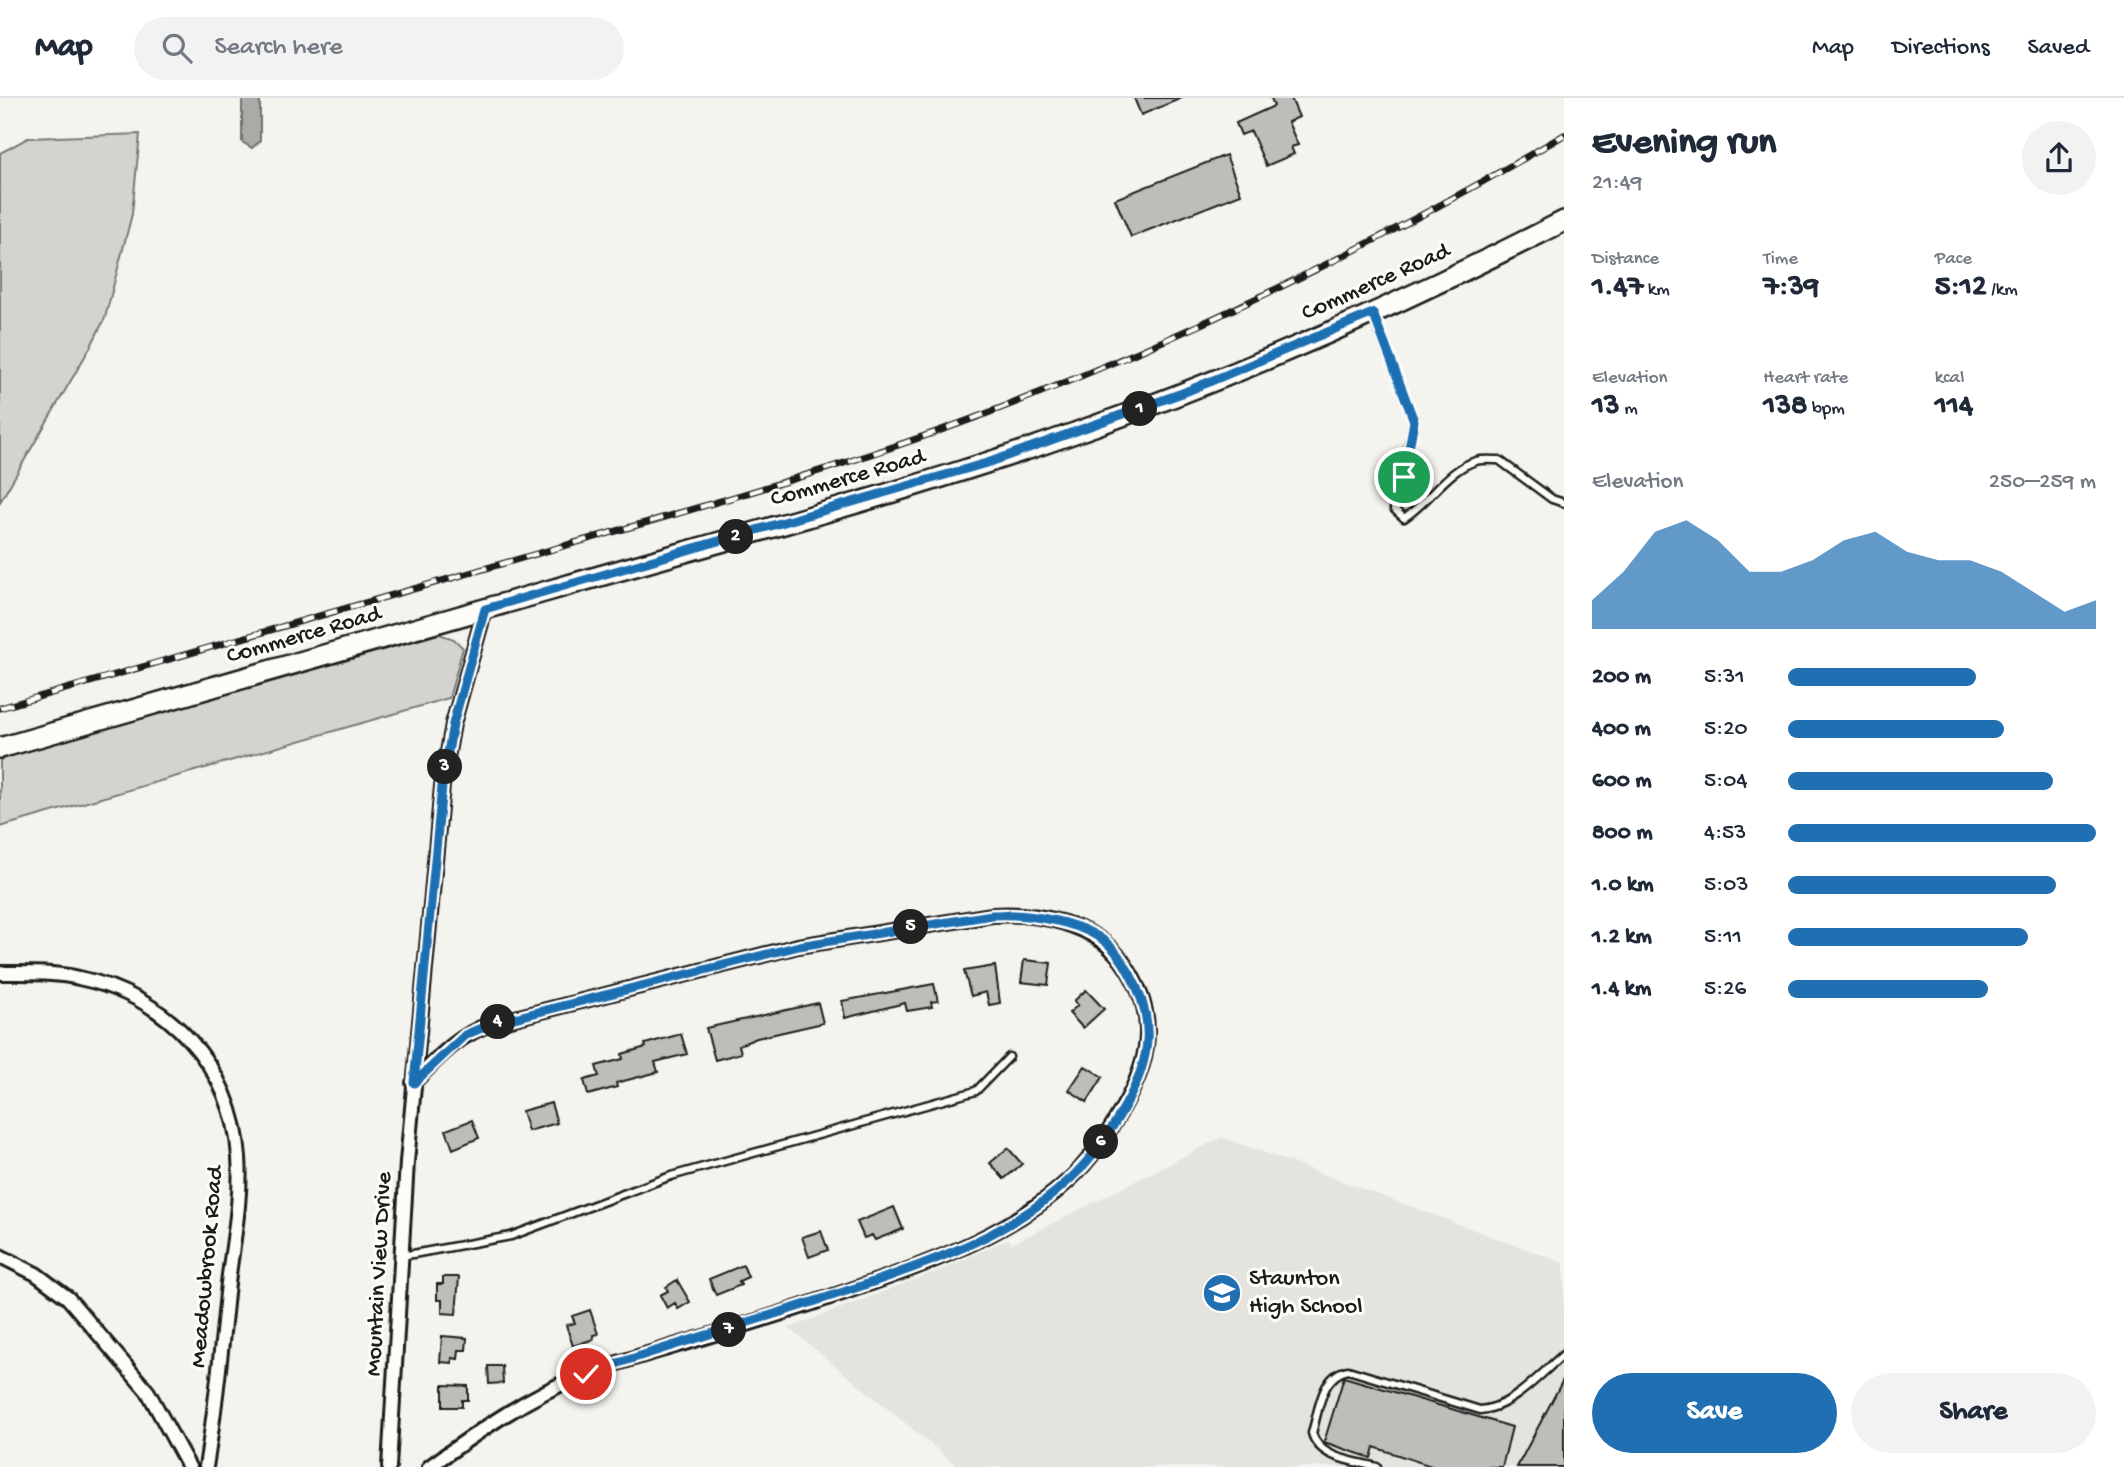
<!DOCTYPE html>
<html lang="en">
<head>
<meta charset="utf-8">
<style>
  :root { --surface:#fff; --page:#f2f2f3; --text:#1f2937; --muted:#747a83; --line:#e0e1e3; --accent:#1f6fb2 }
  body { margin:0; font-family:"Gochi Hand",sans-serif; background:var(--page); color:var(--text); height:100vh; display:flex; flex-direction:column; font-size:26px; white-space:nowrap }
  * { box-sizing:border-box; margin:0 }
  p { font-size:23px; color:var(--muted) }
  .icon { flex:none; width:38px; height:38px; fill:none; stroke:currentColor; stroke-width:2; stroke-linecap:round; stroke-linejoin:round }
  .map { position:relative; flex:1; overflow:hidden }
  .details { display:flex; flex-direction:column; background:var(--surface); width:560px }
  .details>* { flex:none }
  .pin { position:absolute; display:grid; place-items:center; width:60px; height:60px; color:#fff; margin:-30px; border:4px solid #fff; border-radius:50%; box-shadow:0 2px 7px #0007 }
  .km { position:absolute; width:35px; height:35px; margin:-18px; border-radius:50%; background:#222; color:#fff; font-size:19px; line-height:35px; text-align:center }
  .round { display:grid; place-items:center; flex:none; width:74px; height:74px; border-radius:37px; background:var(--page) }
  .headline { display:flex; align-items:center; justify-content:space-between; height:119px; padding:0 28px }
  h1 { font-size:38px; font-weight:700; line-height:52px }
  .metrics { display:grid; grid-template-columns:repeat(3,1fr); gap:10px; height:119px; padding:7px 28px }
  .metrics div { display:grid; align-content:center }
  .metrics b { font-size:30px; font-weight:700 }
  .metrics small { font-size:19px; font-weight:400 }
  .metrics p { font-size:19px }
  .chart { height:196px; padding:14px 28px }
  .chart p { display:flex; justify-content:space-between }
  .chart svg { width:100%; height:126px; margin-top:7px; fill:var(--accent); opacity:.7 }
  .primary-button { display:flex; gap:14px; margin-top:auto; padding:14px 28px }
  .primary-button a { flex:1; height:80px; border-radius:42px; background:var(--accent); color:#fff; font-size:28px; font-weight:700; line-height:80px; text-align:center }
  .primary-button a+a { background:var(--page); color:var(--text) }
  ul { padding:0 28px; list-style:none; font-size:23px }
  li { display:grid; grid-template-columns:112px 84px 1fr; align-items:center; height:52px }
  li i { height:18px; border-radius:9px; background:var(--accent) }
  header { display:flex; align-items:center; gap:42px; box-sizing:border-box; height:98px; padding:0 35px; background:var(--surface); border-bottom:2px solid var(--line) }
  header strong { font-size:33px }
  nav { display:flex; gap:38px; margin-inline-start:auto; font-size:24px }
  .search { width:490px; height:63px; background:var(--page); display:flex; align-items:center; gap:18px; box-sizing:border-box; padding:0 24px; border-radius:38px; color:var(--muted); font-size:26px }
  main { display:flex; flex:1; min-height:0 }
  .map>svg:first-child { display:block }
  .built { fill:#e4e3de }
  .green { fill:#d4d3cf; stroke:#787876; stroke-width:2 }
  .water { fill:#abaaa6; stroke:#72716f; stroke-width:2 }
  .building { fill:#bebdba; stroke:#1c1c1c; stroke-width:2 }
  .lines { fill:none; stroke-linecap:round; stroke-linejoin:round }
  .service-casing { stroke:#1c1c1c; stroke-width:11 }
  .minor-casing { stroke:#1c1c1c; stroke-width:18 }
  .primary-casing { stroke:#1c1c1c; stroke-width:24 }
  .service { stroke:#fdfcf7; stroke-width:6 }
  .minor { stroke:#fdfcf7; stroke-width:12 }
  .primary { stroke:#fdfcf7; stroke-width:19 }
  .rail-casing { stroke:#1c1c1c; stroke-width:7 }
  .rail { stroke:#fdfcf7; stroke-width:4.5; stroke-dasharray:13; stroke-linecap:butt }
  .route-casing { stroke:#fff; stroke-width:14 }
  .route { stroke:#1f6fb2; stroke-width:9 }
  .labels { text-anchor:middle; dominant-baseline:central; stroke-width:6; stroke-linejoin:round; paint-order:stroke }
  .street-label { font-size:24px; fill:#1c1c1c; stroke:#fdfcf7 }
  .poi-label { font-size:24px; fill:#1c1c1c; stroke:#fdfcf7; text-anchor:start }
</style>
</head>
<body>
<header>
<strong>Map</strong>
<div class="search"><svg class="icon" aria-label="search" viewBox="0 0 24 24"><circle cx="10" cy="10" r="6"/><path d="M15 15l6 6"/></svg>Search here</div>
<nav><a>Map</a><a>Directions</a><a>Saved</a></nav>
</header>
<main>
<div class="map">
<svg width="1564" height="1369" viewBox="0 0 1564 1369">
  <rect width="100%" height="100%" fill="#f4f3ee"/>
  <filter id="ink" filterUnits="userSpaceOnUse"><feTurbulence type="fractalNoise" baseFrequency=".0143" numOctaves="2"/><feDisplacementMap in="SourceGraphic" scale="14" xChannelSelector="R" yChannelSelector="G"/><feConvolveMatrix kernelMatrix="1 2 1 2 8 2 1 2 1" color-interpolation-filters="sRGB"/></filter>
  <g filter="url(#ink)">
    <!-- built -->
    <path class="built" d="M 1222,1039 L 1564,1165 L 1564,1369 L 959,1369 L 789,1230 L 940,1172 L 1009,1141 L 1012,1146 Z"/>
    <!-- green -->
    <path class="green" d="M 140,36 L 132,116 L 105,220 L 91,248 L 0,404 L 0,55 L 28,40 Z
      M 439,536 L 454,541 L 463,550 L 449,600 L 0,729 L 0,661 Z"/>
    <!-- water -->
    <path class="water" d="M 242,0 L 260,0 L 260,43 L 252,50 L 242,44 Z"/>
    <!-- building -->
    <path class="building" d="M 1134,0 L 1182,0 L 1141,17 Z
      M 1271,0 L 1291,0 L 1299,19 L 1288,24 L 1298,47 L 1291,49 L 1294,56 L 1266,68 L 1251,33 L 1241,37 L 1236,25 L 1274,8 Z
      M 1226,57 L 1241,96 L 1131,139 L 1115,101 Z
      M 1024,862 L 1051,865 L 1048,887 L 1021,884 Z
      M 995,868 L 1000,905 L 989,907 L 986,894 L 971,898 L 964,873 Z
      M 934,886 L 938,903 L 931,904 L 932,909 L 907,913 L 905,905 L 845,920 L 842,903 Z
      M 1086,892 L 1104,911 L 1083,930 L 1069,915 L 1078,907 L 1074,903 Z
      M 818,905 L 823,925 L 757,940 L 739,947 L 741,955 L 715,962 L 706,930 Z
      M 681,936 L 687,956 L 655,964 L 658,974 L 616,985 L 617,989 L 588,997 L 584,982 L 599,978 L 596,968 L 623,961 L 622,956 L 646,949 L 645,946 Z
      M 1085,968 L 1103,979 L 1087,1004 L 1069,992 Z
      M 551,1005 L 557,1025 L 528,1033 L 522,1013 Z
      M 472,1022 L 479,1040 L 453,1051 L 446,1032 Z
      M 1008,1050 L 1022,1066 L 1004,1081 L 990,1065 Z
      M 894,1109 L 903,1131 L 875,1142 L 872,1137 L 864,1140 L 857,1124 Z
      M 821,1133 L 828,1152 L 809,1159 L 802,1139 Z
      M 743,1167 L 748,1179 L 739,1183 L 741,1187 L 716,1197 L 709,1181 Z
      M 443,1179 L 459,1179 L 456,1216 L 442,1215 L 442,1202 L 437,1202 L 437,1186 L 443,1186 Z
      M 677,1182 L 690,1204 L 678,1211 L 675,1205 L 667,1210 L 660,1197 L 668,1193 L 666,1189 Z
      M 590,1212 L 598,1236 L 593,1237 L 594,1241 L 573,1248 L 566,1227 L 575,1225 L 572,1218 Z
      M 442,1238 L 467,1240 L 466,1252 L 459,1252 L 458,1261 L 452,1260 L 452,1265 L 440,1264 Z
      M 488,1268 L 502,1268 L 503,1285 L 489,1286 Z
      M 1344,1279 L 1512,1329 L 1502,1369 L 1434,1369 L 1374,1349 L 1371,1360 L 1324,1344 Z
      M 1564,1280 L 1564,1369 L 1517,1369 Z
      M 443,1287 L 468,1288 L 468,1302 L 462,1302 L 462,1309 L 443,1309 Z"/>
    <g class="lines">
      <!-- service casing -->
      <g class="service-casing">
        <path id="service" d="M 1373,217 L 1414,323 L 1394,411 L 1404,420 C 1429,404 1448,371 1476,363 C 1483,361 1492,362 1499,362 L 1552,401 L 1564,405
          M 402,1158 L 511,1138 L 671,1078 L 976,993 L 1009,959
          M 1377,1369 C 1354,1363 1319,1361 1312,1335 C 1319,1312 1321,1277 1348,1272 L 1480,1312 C 1512,1310 1540,1276 1564,1256"/>
      </g>
      <!-- minor casing -->
      <g class="minor-casing">
        <path id="minor" d="M 0,875 C 26,875 54,874 79,880 C 167,898 233,968 239,1059 C 242,1101 233,1143 228,1185 C 222,1247 216,1308 206,1369
          M 413,985 C 438,960 458,937 491,926 L 798,848 L 992,817 C 1036,814 1095,825 1122,863 C 1155,909 1154,953 1127,1002 C 1112,1030 1093,1060 1069,1082 C 1015,1132 943,1160 874,1184 C 817,1204 759,1223 701,1240 C 662,1252 623,1262 585,1276 C 528,1298 479,1333 429,1369
          M 0,1158 L 36,1176 L 68,1200 L 148,1294 L 189,1369
          M 389,1369 L 407,1064 L 442,688 L 453,626 L 485,511"/>
      </g>
      <!-- primary casing -->
      <g class="primary-casing">
        <path id="primary" d="M 0,650 C 184,599 367,544 551,492 C 724,442 899,397 1069,337 C 1238,278 1404,205 1564,123"/>
      </g>
      <!-- service -->
      <use href="#service" class="service"/>
      <!-- minor -->
      <use href="#minor" class="minor"/>
      <!-- primary -->
      <use href="#primary" class="primary"/>
      <!-- rail casing -->
      <g class="rail-casing">
        <path id="rail" d="M 0,610 C 186,556 371,503 557,450 C 708,407 859,365 1006,308 C 1198,234 1386,142 1564,37"/>
      </g>
      <!-- rail -->
      <use href="#rail" class="rail"/>
    </g>
  </g>
  <g class="lines" filter="url(#ink)">
    <!-- route casing -->
    <g class="route-casing">
      <path id="route" d="M 586,1276 C 681,1243 778,1217 873,1184 C 942,1160 1015,1133 1069,1082 C 1092,1061 1111,1033 1126,1006 C 1151,960 1156,922 1130,876 C 1124,865 1117,854 1108,846 C 1082,823 1026,815 992,817 L 799,848 L 491,926 L 465,937 L 414,985 L 442,688 L 453,626 L 485,511 L 990,364 L 1185,294 L 1373,215 L 1414,323 L 1404,379"/>
    </g>
    <!-- route -->
    <use href="#route" class="route"/>
  </g>
  <!-- icons -->
  <defs>
    <g id="school-disc" transform="scale(2.0125)"><circle r="9.5" fill="#1f6fb2" stroke="#fdfcf7"/><path d="M0-5L7-2L0 1L-7-2ZM-4 1L0 2.5L4 1V4Q0 6-4 4Z" fill="#fff"/></g>
  </defs>
  <g fill-rule="evenodd">
    <use href="#school-disc" x="1222" y="1195"/>
  </g>
  <g class="labels">
    <!-- street labels -->
    <g class="street-label">
      <text transform="translate(1376 185) rotate(-24)">Commerce Road</text>
      <text transform="translate(848 381) rotate(-16)">Commerce Road</text>
      <text transform="translate(304 538) rotate(-16)">Commerce Road</text>
      <text transform="translate(208 1169) rotate(-85)">Meadowbrook Road</text>
      <text transform="translate(380 1176) rotate(-87)">Mountain View Drive</text>
    </g>
    <!-- poi labels -->
    <g class="poi-label">
      <text x="1249" y="1181">Staunton<tspan x="1249" dy="28">High School</tspan></text>
    </g>
  </g>
</svg>
<div class="pin" style="left:1404px;top:379px;background:#1e9e55"><svg class="icon" aria-label="arrive" viewBox="0 0 24 24"><path d="M6 21V4h12l-3 4 3 4H6"/></svg></div>
<div class="pin" style="left:586px;top:1276px;background:#d93025"><svg class="icon" aria-label="check" viewBox="0 0 24 24"><path d="M5 12l5 5 9-10"/></svg></div>
<b class="km" style="left:1140px;top:311px">1</b>
<b class="km" style="left:736px;top:439px">2</b>
<b class="km" style="left:445px;top:669px">3</b>
<b class="km" style="left:498px;top:924px">4</b>
<b class="km" style="left:911px;top:829px">5</b>
<b class="km" style="left:1101px;top:1044px">6</b>
<b class="km" style="left:729px;top:1232px">7</b>
</div>
<section class="details">
<div class="headline"><div><h1>Evening run</h1><p>21:49</p></div><a class="round"><svg class="icon" aria-label="share" viewBox="0 0 24 24"><path d="M12 15V3M7 8l5-5 5 5M5 13v7h14v-7"/></svg></a></div>
<div class="metrics">
<div><p>Distance</p><b>1.47<small> km</small></b></div>
<div><p>Time</p><b>7:39</b></div>
<div><p>Pace</p><b>5:12<small> /km</small></b></div>
</div>
<div class="metrics">
<div><p>Elevation</p><b>13<small> m</small></b></div>
<div><p>Heart rate</p><b>138<small> bpm</small></b></div>
<div><p>kcal</p><b>114</b></div>
</div>
<div class="chart"><p><span>Elevation</span>250–259 m</p>
<svg viewBox="0 0 160 44" preserveAspectRatio="none"><path d="M0 44V34L10 24L20 10L30 6L40 13L50 24L60 24L70 20L80 13L90 10L100 17L110 20L120 20L130 24L140 31L150 38L160 34V44z"/></svg>
</div>
<ul>
<li><b>200 m</b>5:31<i style="width:61%"></i></li>
<li><b>400 m</b>5:20<i style="width:70%"></i></li>
<li><b>600 m</b>5:04<i style="width:86%"></i></li>
<li><b>800 m</b>4:53<i style="width:100%"></i></li>
<li><b>1.0 km</b>5:03<i style="width:87%"></i></li>
<li><b>1.2 km</b>5:11<i style="width:78%"></i></li>
<li><b>1.4 km</b>5:26<i style="width:65%"></i></li>
</ul>
<div class="primary-button"><a>Save</a><a>Share</a></div>
</section>
</main>
</body>
</html>
